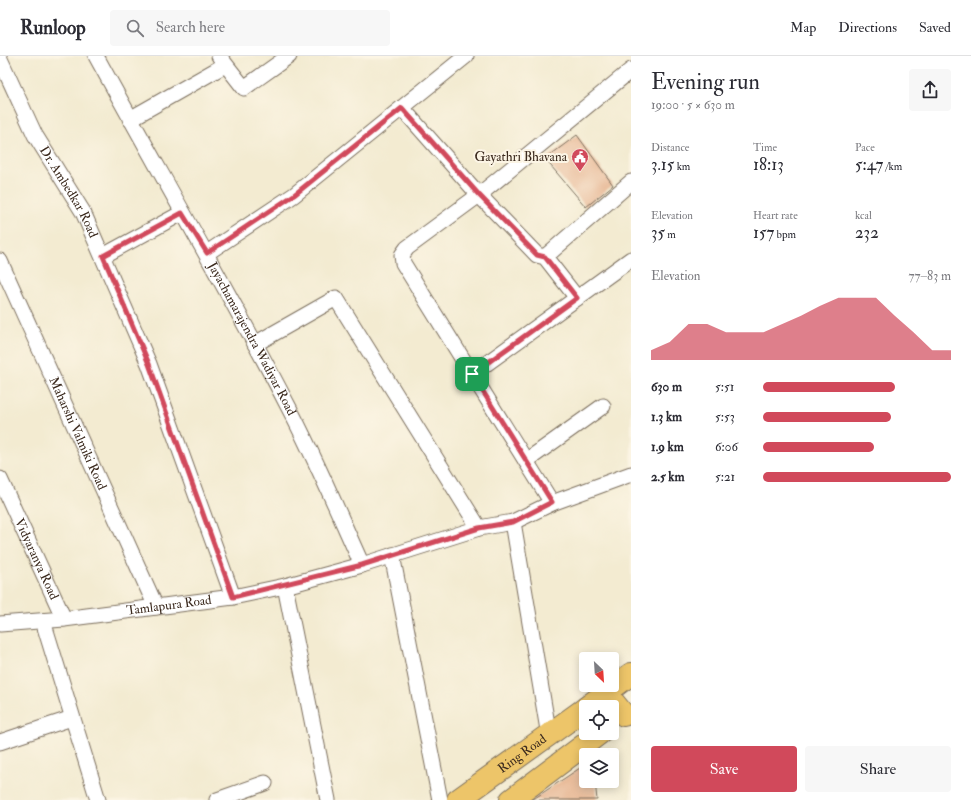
<!DOCTYPE html>
<html lang="en">
<head>
<meta charset="utf-8">
<style>
  :root { --surface:#fff; --page:#f7f7f7; --text:#2b2b33; --muted:#7c7c81; --line:#e1e1e2; --accent:#d1495b }
  body { margin:0; font-family:"IM FELL Double Pica",serif; background:var(--page); color:var(--text); height:100vh; display:flex; flex-direction:column; font-size:15px; white-space:nowrap }
  * { box-sizing:border-box; margin:0 }
  p { font-size:13px; color:var(--muted) }
  .icon { flex:none; width:22px; height:22px; fill:none; stroke:currentColor; stroke-width:2; stroke-linecap:round; stroke-linejoin:round }
  .map { position:relative; flex:1; overflow:hidden }
  .panel { display:flex; flex-direction:column; background:var(--surface); width:340px }
  .panel>* { flex:none }
  .needle { width:26px; rotate:155deg }
  .buttons { position:absolute; left:579px; top:596px; display:grid; gap:8px }
  .buttons a { display:grid; place-items:center; width:40px; height:40px; border-radius:4px; background:var(--surface); box-shadow:0 2px 10px #0003; font-size:20px }
  .pin { position:absolute; display:grid; place-items:center; width:34px; height:34px; color:#fff; margin:-17px; border-radius:8px; box-shadow:0 2px 6px #0006 }
  .round { display:grid; place-items:center; flex:none; width:42px; height:42px; border-radius:4px; background:var(--page) }
  .head { display:flex; align-items:center; justify-content:space-between; height:68px; padding:0 20px }
  h1 { font-size:22px; font-weight:600; line-height:30px }
  .figures { display:grid; grid-template-columns:repeat(3,1fr); gap:6px; height:68px; padding:4px 20px }
  .figures div { display:grid; align-content:center }
  .figures b { font-size:17px; font-weight:600 }
  .figures small { font-size:11px; font-weight:400 }
  .figures p { font-size:11px }
  .chart { height:112px; padding:8px 20px }
  .chart p { display:flex; justify-content:space-between }
  .chart svg { width:100%; height:72px; margin-top:4px; fill:var(--accent); opacity:.7 }
  .action { display:flex; gap:8px; margin-top:auto; padding:8px 20px }
  .action a { flex:1; height:46px; border-radius:4px; background:var(--accent); color:#fff; font-size:16px; font-weight:600; line-height:46px; text-align:center }
  .action a+a { background:var(--page); color:var(--text) }
  ul { padding:0 20px; list-style:none; font-size:13px }
  li { display:grid; grid-template-columns:64px 48px 1fr; align-items:center; height:30px }
  li i { height:10px; border-radius:5px; background:var(--accent) }
  header { display:flex; align-items:center; gap:24px; box-sizing:border-box; height:56px; padding:0 20px; background:var(--surface); border-bottom:1px solid var(--line) }
  header strong { font-size:19px }
  nav { display:flex; gap:22px; margin-inline-start:auto; font-size:14px }
  .search { width:280px; height:36px; background:var(--page); display:flex; align-items:center; gap:10px; box-sizing:border-box; padding:0 14px; border-radius:4px; color:var(--muted); font-size:15px }
  main { display:flex; flex:1; min-height:0 }
  .map>svg:first-child { display:block }
  .building { fill:#e5b18c }
  .lines { fill:none; stroke-linecap:round; stroke-linejoin:round }
  .minor-casing { stroke:#7b6e5d; stroke-width:17 }
  .primary-casing { stroke:#7b6e5d; stroke-width:24 }
  .minor { stroke:#fff; stroke-width:15 }
  .primary { stroke:#edc569; stroke-width:22 }
  .route-casing { stroke:#fff; stroke-width:8 }
  .route { stroke:#d1495b; stroke-width:5 }
  .labels { text-anchor:middle; dominant-baseline:central; stroke-width:4; stroke-linejoin:round; paint-order:stroke }
  .poi-label { font-size:13px; fill:#3b2a1e; stroke:#fcf5e5; text-anchor:end }
  .street-label { font-size:13px; fill:#3b2a1e; stroke:#fcf5e5 }
</style>
</head>
<body>
<header>
<strong>Runloop</strong>
<div class="search"><svg class="icon" aria-label="search" viewBox="0 0 24 24"><circle cx="10" cy="10" r="6"/><path d="M15 15l6 6"/></svg>Search here</div>
<nav><a>Map</a><a>Directions</a><a>Saved</a></nav>
</header>
<main>
<div class="map">
<svg width="631" height="744" viewBox="0 0 631 744">
  <rect width="100%" height="100%" fill="#fcf5e5"/>
  <filter id="ink" filterUnits="userSpaceOnUse"><feTurbulence type="fractalNoise" baseFrequency=".025" numOctaves="2"/><feDisplacementMap in="SourceGraphic" scale="8" xChannelSelector="R" yChannelSelector="G"/><feConvolveMatrix kernelMatrix="1 2 1 2 8 2 1 2 1" color-interpolation-filters="sRGB"/></filter>
  <filter id="wash" filterUnits="userSpaceOnUse"><feTurbulence type="fractalNoise" baseFrequency=".012" numOctaves="4" result="noise"/><feDisplacementMap in="SourceGraphic" scale="16" xChannelSelector="R" yChannelSelector="G"/><feGaussianBlur stdDeviation="0.9" result="paint"/><feColorMatrix in="noise" values="0 0 0 0 0 0 0 0 0 0 0 0 0 0 0 0 0 1.4 0 .05"/><feComposite in="paint" operator="in"/></filter>
  <g filter="url(#wash)">
    <rect width="100%" height="100%" fill="#f3ebd1"/>
    <g id="blocks">
      <!-- building -->
      <path class="building" d="M 577,79 L 613,129 L 586,151 L 545,103 Z
        M 586,708 L 586,725 L 595,725 L 597,744 L 532,744 Z"/>
    </g>
  </g>
  <g filter="url(#ink)">
    <use href="#blocks" fill-opacity="0" stroke="#7b6e5d" stroke-width="1"/>
    <g class="lines">
      <!-- minor casing -->
      <g class="minor-casing">
        <g id="minor">
          <path id="s1" d="M 96,0 C 160,117 227,232 288,350 C 315,401 338,456 362,509"/>
          <path d="M 219,0 L 244,32 L 289,0"/>
          <path id="s2" d="M 0,3 L 35,79 L 83,156 L 149,308 L 233,541"/>
          <path d="M 402,52 L 479,139 L 537,199 L 545,201 L 577,242"/>
          <path d="M 130,63 L 225,9"/>
          <path d="M 207,197 L 294,139 L 466,0"/>
          <path d="M 103,200 L 182,157"/>
          <path d="M 545,201 L 631,126"/>
          <path id="s3" d="M 0,205 L 156,551"/>
          <path d="M 255,288 L 336,242 L 479,472"/>
          <path d="M 472,318 L 631,203"/>
          <path d="M 526,405 L 603,350"/>
          <path id="s4" d="M 0,423 L 64,563"/>
          <path d="M 552,447 L 403,207 L 402,199 L 407,192 L 479,139 L 631,14"/>
          <path d="M 513,466 L 549,680"/>
          <path d="M 392,499 L 440,744"/>
          <path d="M 285,530 L 328,744"/>
          <path d="M 43,565 L 98,744"/>
          <path id="s5" d="M 0,568 L 64,563 L 233,541 L 285,530 L 362,509 L 479,472 L 513,466 L 552,447 L 631,418"/>
          <path d="M 0,686 L 72,662"/>
          <path d="M 217,744 L 265,727"/>
        </g>
      </g>
      <!-- primary casing -->
      <g class="primary-casing">
        <g id="primary">
          <path d="M 606,637 L 624,659"/>
          <path d="M 587,651 L 631,618"/>
          <path id="s6" d="M 458,744 L 586,652"/>
          <path d="M 511,744 L 600,677"/>
        </g>
      </g>
      <!-- minor -->
      <use href="#minor" class="minor"/>
      <!-- primary -->
      <use href="#primary" class="primary"/>
    </g>
  </g>
  <g class="lines" filter="url(#ink)">
    <!-- route casing -->
    <g class="route-casing">
      <path id="route" d="M 402,52 L 479,139 L 537,199 L 545,201 L 577,242 L 472,318 L 552,446 L 513,466 L 479,472 L 362,509 L 233,541 L 149,308 L 103,200 L 182,157 L 207,197 L 294,139 Z"/>
    </g>
    <!-- route -->
    <use href="#route" class="route"/>
  </g>
  <!-- icons -->
  <defs>
    <g id="civic-pin" transform="scale(0.9)"><path d="M0 17L-7.5 6A9.5 9.5 0 1 1 7.5 6Z" fill="#d1495b" stroke="#fcf5e5"/><path d="M-.6-6.5H3V-4.5H.6V-3L4-1V1h2V6H-6V1h2V-1L-.6-3ZM-1.2 2.5V6h2.4V2.5Z" fill="#fff"/></g>
  </defs>
  <g fill-rule="evenodd">
    <use href="#civic-pin" x="580" y="101"/>
  </g>
  <g class="labels">
    <!-- poi labels -->
    <g class="poi-label">
      <text x="567" y="101">Gayathri Bhavana</text>
    </g>
    <!-- street labels -->
    <g class="street-label">
      <text stroke="none"><textPath href="#s2" startOffset="150">Dr. Ambedkar Road</textPath></text>
      <text stroke="none"><textPath href="#s1" startOffset="323">Jayachamarajendra Wadiyar Road</textPath></text>
      <text stroke="none"><textPath href="#s3" startOffset="189">Maharshi Valmiki Road</textPath></text>
      <text stroke="none"><textPath href="#s4" startOffset="88">Vidyaranya Road</textPath></text>
      <text stroke="none"><textPath href="#s5" startOffset="170">Tamlapura Road</textPath></text>
      <text stroke="none"><textPath href="#s6" startOffset="79">Ring Road</textPath></text>
    </g>
  </g>
</svg>
<div class="buttons">
<a><svg class="needle" viewBox="-14 -14 28 28"><path d="M0-13l5 13h-10z" fill="#e53935"/><path d="M0 13l5-13h-10z" fill="#7c7c81"/></svg></a>
<a><svg class="icon" aria-label="locate" viewBox="0 0 24 24"><circle cx="12" cy="12" r="6"/><path d="M12 2v4M12 18v4M2 12h4M18 12h4"/></svg></a>
<a><svg class="icon" aria-label="layers" viewBox="0 0 24 24"><path d="M12 4l9 5-9 5-9-5zM3 14l9 5 9-5"/></svg></a>
</div>
<div class="pin" style="left:472px;top:318px;background:#1e9e55"><svg class="icon" aria-label="arrive" viewBox="0 0 24 24"><path d="M6 21V4h12l-3 4 3 4H6"/></svg></div>
</div>
<section class="panel">
<div class="head"><div><h1>Evening run</h1><p>19:00 · 5 × 630 m</p></div><a class="round"><svg class="icon" aria-label="share" viewBox="0 0 24 24"><path d="M12 15V3M7 8l5-5 5 5M5 13v7h14v-7"/></svg></a></div>
<div class="figures">
<div><p>Distance</p><b>3.15<small> km</small></b></div>
<div><p>Time</p><b>18:13</b></div>
<div><p>Pace</p><b>5:47<small> /km</small></b></div>
</div>
<div class="figures">
<div><p>Elevation</p><b>35<small> m</small></b></div>
<div><p>Heart rate</p><b>157<small> bpm</small></b></div>
<div><p>kcal</p><b>232</b></div>
</div>
<div class="chart"><p><span>Elevation</span>77–83 m</p>
<svg viewBox="0 0 160 44" preserveAspectRatio="none"><path d="M0 44V38L10 33L20 22L30 22L40 27L50 27L60 27L70 22L80 17L90 11L100 6L110 6L120 6L130 17L140 27L150 38L160 38V44z"/></svg>
</div>
<ul>
<li><b>630 m</b>5:51<i style="width:70%"></i></li>
<li><b>1.3 km</b>5:53<i style="width:68%"></i></li>
<li><b>1.9 km</b>6:06<i style="width:59%"></i></li>
<li><b>2.5 km</b>5:21<i style="width:100%"></i></li>
</ul>
<div class="action"><a>Save</a><a>Share</a></div>
</section>
</main>
</body>
</html>
